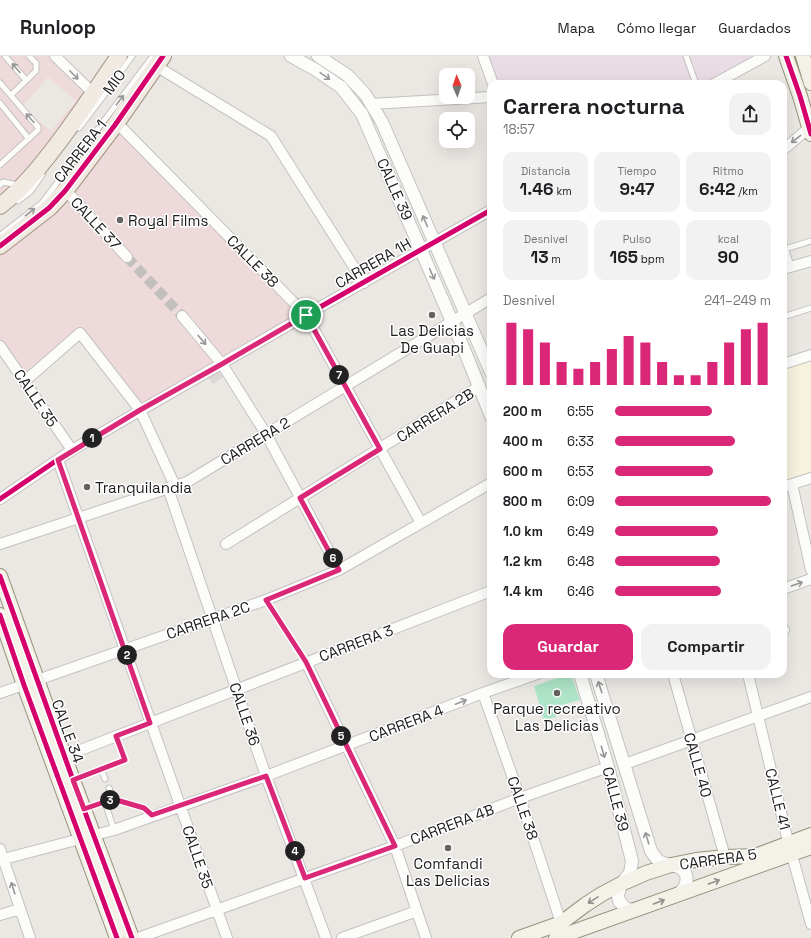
<!DOCTYPE html>
<html lang="es">
<head>
<meta charset="utf-8">
<style>
  :root { --surface:#fff; --page:#f2f2f2; --text:#202124; --muted:#757577; --line:#e0e0e0; --accent:#db2777 }
  body { margin:0; font-family:"Space Grotesk",sans-serif; background:var(--page); color:var(--text); height:100vh; display:flex; flex-direction:column; font-size:15px; white-space:nowrap }
  * { box-sizing:border-box; margin:0 }
  p { font-size:13px; color:var(--muted) }
  .icon { flex:none; width:22px; height:22px; fill:none; stroke:currentColor; stroke-width:2; stroke-linecap:round; stroke-linejoin:round }
  .map { position:relative; flex:1; overflow:hidden }
  .side { position:absolute; left:487px; top:24px; width:300px; height:598px; display:flex; flex-direction:column; background:var(--surface); border-radius:12px; box-shadow:0 4px 16px #0002 }
  .side>* { flex:none }
  .needle { width:26px; rotate:358deg }
  .fabs { position:absolute; left:439px; top:12px; display:grid; gap:8px }
  .fabs a { display:grid; place-items:center; width:36px; height:36px; border-radius:8px; background:var(--surface); box-shadow:0 4px 16px #0002; font-size:20px }
  .pin { position:absolute; display:grid; place-items:center; width:34px; height:34px; color:#fff; margin:-17px; border:2px solid #fff; border-radius:50%; box-shadow:0 1px 4px #0007 }
  .km { position:absolute; width:20px; height:20px; margin:-10px; border-radius:50%; background:#222; color:#fff; font-size:11px; line-height:20px; text-align:center }
  .round { display:grid; place-items:center; flex:none; width:42px; height:42px; border-radius:12px; background:var(--page) }
  .overview { display:flex; align-items:center; justify-content:space-between; height:68px; padding:0 16px }
  h1 { font-size:22px; font-weight:600; line-height:30px }
  .figures { display:grid; grid-template-columns:repeat(3,1fr); gap:6px; height:68px; padding:4px 16px }
  .figures div { display:grid; align-content:center; border-radius:10px; background:var(--page); text-align:center }
  .figures b { font-size:17px; font-weight:600 }
  .figures small { font-size:11px; font-weight:400 }
  .figures p { font-size:11px }
  .chart { height:112px; padding:8px 16px }
  .chart p { display:flex; justify-content:space-between }
  .chart svg { width:100%; height:72px; margin-top:4px; stroke:var(--accent); stroke-width:6 }
  .action { display:flex; gap:8px; margin-top:auto; padding:8px 16px }
  .action a { flex:1; height:46px; border-radius:12px; background:var(--accent); color:#fff; font-size:16px; font-weight:600; line-height:46px; text-align:center }
  .action a+a { background:var(--page); color:var(--text) }
  ul { padding:0 16px; list-style:none; font-size:13px }
  li { display:grid; grid-template-columns:64px 48px 1fr; align-items:center; height:30px }
  li i { height:10px; border-radius:5px; background:var(--accent) }
  header { display:flex; align-items:center; gap:24px; box-sizing:border-box; height:56px; padding:0 20px; background:var(--surface); border-bottom:1px solid var(--line) }
  header strong { font-size:19px }
  nav { display:flex; gap:22px; margin-inline-start:auto; font-size:14px }
  .map>svg:first-child { display:block }
  .commercial { fill:#eedada; fill-rule:evenodd }
  .industrial { fill:#e9dce5 }
  .education { fill:#f6f2de }
  .religious { fill:#d9d8d6 }
  .pitch { fill:#aee4c7 }
  .lines { fill:none; stroke-linecap:round; stroke-linejoin:round }
  .minor-tunnel { stroke:#c2bfbc; stroke-width:10; stroke-dasharray:10 5; stroke-linecap:butt }
  .service-casing { stroke:#c3c2c0; stroke-width:7 }
  .minor-casing { stroke:#c3c2c0; stroke-width:12 }
  .tertiary-casing { stroke:#c3c2c0; stroke-width:14 }
  .secondary-casing { stroke:#95947c; stroke-width:16 }
  .primary-casing { stroke:#a19381; stroke-width:18 }
  .service { stroke:#fcfcfb; stroke-width:5 }
  .minor { stroke:#fcfcfb; stroke-width:10 }
  .tertiary { stroke:#fcfcfb; stroke-width:12 }
  .secondary { stroke:#f3f1e8; stroke-width:14 }
  .primary { stroke:#f0eae3; stroke-width:16 }
  .cycleway-casing { stroke:#fff; stroke-width:8 }
  .cycleway { stroke:#d6006c; stroke-width:5 }
  .oneway { stroke:#979797 }
  .oneway2 { stroke:#92918c }
  .route-casing { stroke:#fff; stroke-width:8 }
  .route { stroke:#db2777; stroke-width:5 }
  .poi-dot { fill:#646362; stroke:#fff; stroke-width:1.5 }
  .labels { text-anchor:middle; dominant-baseline:central; stroke-width:3; stroke-linejoin:round; paint-order:stroke }
  .street-label { font-size:15px; fill:#1c1c1c; stroke:#fff }
  .poi-label { font-size:15px; fill:#1c1c1c; stroke:#fff }
</style>
</head>
<body>
<header>
<strong>Runloop</strong>
<nav><a>Mapa</a><a>Cómo llegar</a><a>Guardados</a></nav>
</header>
<div class="map">
<svg width="811" height="882" viewBox="0 0 811 882">
  <rect width="100%" height="100%" fill="#ebe8e4"/>
  <!-- commercial -->
  <path class="commercial" d="M 0,0 L 55,0 L 94,38 L 0,150 ZM 48,21 L 76,45 L 51,75 L 22,51 Z
    M 123,73 L 306,259 L 140,354 L 80,277 L 25,325 L 0,290 L 0,197 L 69,138 Z"/>
  <!-- industrial -->
  <path class="industrial" d="M 483,0 L 765,0 L 714,28 L 493,28 Z"/>
  <!-- education -->
  <path class="education" d="M 811,303 L 811,419 L 783,428 L 783,312 Z"/>
  <!-- religious -->
  <path class="religious" d="M 218,316 L 222,319 L 222,322 L 213,328 L 208,321 Z"/>
  <!-- pitch -->
  <path class="pitch" d="M 569,618 L 571,618 L 580,644 L 554,651 L 556,661 L 544,664 L 534,630 Z"/>
  <g class="lines">
    <!-- minor-tunnel -->
    <path class="minor-tunnel" d="M 127,201 L 182,260"/>
    <!-- service casing -->
    <g class="service-casing">
      <path id="service" d="M 5,0 L 26,24
        M 686,0 L 696,28
        M 0,27 L 38,71 L 38,74 L 0,109
        M 11,39 L 36,15 L 36,7 L 29,0
        M 0,47 L 29,83
        M 79,72 L 108,34 L 132,0
        M 0,129 L 3,126 L 18,129
        M 18,145 L 30,136 L 42,119
        M 2,178 L 42,147 L 153,0
        M 783,185 L 791,210
        M 785,193 L 811,185
        M 783,261 L 811,252
        M 266,544 L 306,606
        M 101,713 L 105,723
        M 74,723 L 125,704 L 116,680
        M 113,743 L 145,752 L 152,759
        M 105,746 L 114,774
        M 85,752 L 113,743 L 109,732"/>
    </g>
    <!-- minor casing -->
    <g class="minor-casing">
      <path id="minor" d="M 55,0 L 94,38
        M 483,0 L 493,28
        M 156,10 L 271,80 L 364,227
        M 714,28 L 765,0
        M 371,48 L 491,41
        M 115,69 L 123,73 L 306,259 L 421,467
        M 783,94 L 809,72
        M 65,135 L 69,138 L 127,201
        M 783,213 L 811,205
        M 182,260 L 222,308 L 266,378 L 339,514
        M 0,290 L 72,394
        M 783,308 L 811,299
        M 25,325 L 80,277 L 140,354 L 175,430
        M 58,404 L 227,882
        M 792,428 L 811,514
        M 783,431 L 811,422
        M 168,432 L 266,720 L 326,882
        M 0,443 L 72,394 L 306,259 L 491,154
        M 0,488 L 187,426 L 491,242
        M 226,488 L 480,330
        M 783,533 L 811,523
        M 783,574 L 784,574
        M 306,606 L 395,790 L 426,882
        M 673,618 L 725,801
        M 748,618 L 787,781 L 811,868
        M 0,637 L 266,544 L 339,514 L 491,427
        M 483,637 L 520,742 L 561,867
        M 65,700 L 491,535
        M 625,708 L 811,641
        M 0,793 L 30,882
        M 0,804 L 114,774 L 266,720 L 483,637 L 537,618
        M 0,859 L 20,853
        M 138,882 L 395,790 L 520,742 L 608,711
        M 342,882 L 417,855"/>
    </g>
    <!-- tertiary casing -->
    <g class="tertiary-casing">
      <path id="tertiary" d="M 291,0 L 316,14 L 341,31 L 362,58 L 463,291 L 491,360
        M 318,0 L 347,19 L 365,38 L 382,66 L 491,316
        M 580,618 L 608,711 L 632,805 L 630,817 L 621,828 L 618,839 L 619,845 L 626,853 L 637,854
        M 596,618 L 651,795 C 653,798 656,803 659,805 C 665,809 672,808 678,811 C 692,817 687,832 677,839"/>
    </g>
    <!-- secondary casing -->
    <g class="secondary-casing">
      <path id="secondary" d="M 786,0 L 800,40 L 811,78
        M 803,0 L 811,27
        M 0,520 L 73,724 L 132,882
        M 0,559 L 24,629 L 117,882
        M 519,882 L 561,867 L 585,849 L 602,838 L 621,828 L 646,817 L 671,809 L 696,804 L 725,801 L 755,800 L 811,779
        M 556,882 L 811,791"/>
    </g>
    <!-- primary casing -->
    <g class="primary-casing">
      <path id="primary" d="M 0,150 C 27,129 47,102 67,75 C 85,50 102,25 119,0
        M 0,190 L 49,152 L 65,135 L 115,69 L 163,0"/>
    </g>
    <!-- service -->
    <use href="#service" class="service"/>
    <!-- minor -->
    <use href="#minor" class="minor"/>
    <!-- tertiary -->
    <use href="#tertiary" class="tertiary"/>
    <!-- secondary -->
    <use href="#secondary" class="secondary"/>
    <!-- primary -->
    <use href="#primary" class="primary"/>
    <!-- cycleway casing -->
    <g class="cycleway-casing">
      <path id="cycleway" d="M 786,0 L 800,40 L 811,78
        M 0,190 L 49,152 L 65,135 L 115,69 L 163,0
        M 0,443 L 72,394 L 306,259 L 491,154
        M 0,520 L 73,724 L 132,882
        M 0,559 L 24,629 L 117,882"/>
    </g>
    <!-- cycleway -->
    <use href="#cycleway" class="cycleway"/>
  </g>
  <!-- one-way arrows -->
  <defs><path id="oneway-shaft" d="M-6 0H5M1.5-3L5.5 0L1.5 3" fill="none" stroke-width="1.6" stroke-linecap="round" stroke-linejoin="round"/></defs>
  <g class="oneway">
    <use href="#oneway-shaft" transform="translate(16 12) rotate(-131)"/>
    <use href="#oneway-shaft" transform="translate(74 19) rotate(45)"/>
    <use href="#oneway-shaft" transform="translate(325 20) rotate(35)"/>
    <use href="#oneway-shaft" transform="translate(120 44) rotate(-53)"/>
    <use href="#oneway-shaft" transform="translate(30 62) rotate(-132)"/>
    <use href="#oneway-shaft" transform="translate(796 83) rotate(142)"/>
    <use href="#oneway-shaft" transform="translate(30 156) rotate(-39)"/>
    <use href="#oneway-shaft" transform="translate(425 165) rotate(-113)"/>
    <use href="#oneway-shaft" transform="translate(432 218) rotate(66)"/>
    <use href="#oneway-shaft" transform="translate(202 284) rotate(50)"/>
    <use href="#oneway-shaft" transform="translate(797 528) rotate(-19)"/>
    <use href="#oneway-shaft" transform="translate(600 631) rotate(-108)"/>
    <use href="#oneway-shaft" transform="translate(461 646) rotate(-21)"/>
    <use href="#oneway-shaft" transform="translate(603 696) rotate(73)"/>
    <use href="#oneway-shaft" transform="translate(647 782) rotate(-107)"/>
    <use href="#oneway-shaft" transform="translate(13 832) rotate(-108)"/>
  </g>
  <g class="oneway2">
    <use href="#oneway-shaft" transform="translate(714 826) rotate(-20)"/>
    <use href="#oneway-shaft" transform="translate(593 844) rotate(148)"/>
    <use href="#oneway-shaft" transform="translate(659 846) rotate(-20)"/>
  </g>
  <g class="lines">
    <!-- route casing -->
    <g class="route-casing">
      <path id="route" d="M 306,259 L 380,393 L 300,442 L 339,514 L 266,544 L 306,606 L 395,790 L 305,822 L 266,720 L 152,759 L 144,752 L 113,743 L 84,753 L 73,724 L 125,704 L 116,680 L 150,667 L 58,404 L 140,354 L 222,308 Z"/>
    </g>
    <!-- route -->
    <use href="#route" class="route"/>
  </g>
  <!-- markers -->
  <g class="poi-dot">
    <circle cx="120" cy="164" r="4"/>
    <circle cx="432" cy="259" r="4"/>
    <circle cx="87" cy="431" r="4"/>
    <circle cx="557" cy="637" r="4"/>
    <circle cx="448" cy="792" r="4"/>
  </g>
  <g class="labels">
    <!-- street labels -->
    <g class="street-label">
      <text transform="translate(114 26) rotate(-54)">MIO</text>
      <text transform="translate(80 95) rotate(-52)">CARRERA 1</text>
      <text transform="translate(395 133) rotate(66)">CALLE 39</text>
      <text transform="translate(96 167) rotate(47)">CALLE 37</text>
      <text transform="translate(253 205) rotate(45)">CALLE 38</text>
      <text transform="translate(373 207) rotate(-30)">CARRERA 1H</text>
      <text transform="translate(36 342) rotate(56)">CALLE 35</text>
      <text transform="translate(435 359) rotate(-32)">CARRERA 2B</text>
      <text transform="translate(255 385) rotate(-31)">CARRERA 2</text>
      <text transform="translate(208 564) rotate(-19)">CARRERA 2C</text>
      <text transform="translate(356 587) rotate(-21)">CARRERA 3</text>
      <text transform="translate(245 658) rotate(71)">CALLE 36</text>
      <text transform="translate(406 667) rotate(-21)">CARRERA 4</text>
      <text transform="translate(68 675) rotate(70)">CALLE 34</text>
      <text transform="translate(698 709) rotate(74)">CALLE 40</text>
      <text transform="translate(616 743) rotate(75)">CALLE 39</text>
      <text transform="translate(778 743) rotate(76)">CALLE 41</text>
      <text transform="translate(523 752) rotate(71)">CALLE 38</text>
      <text transform="translate(452 768) rotate(-21)">CARRERA 4B</text>
      <text transform="translate(198 801) rotate(71)">CALLE 35</text>
      <text transform="translate(718 803) rotate(-8)">CARRERA 5</text>
    </g>
    <!-- poi labels -->
    <g class="poi-label">
      <text x="128" y="164" text-anchor="start">Royal Films</text>
      <text x="432" y="274">Las Delicias<tspan x="432" dy="17">De Guapi</tspan></text>
      <text x="95" y="431" text-anchor="start">Tranquilandia</text>
      <text x="557" y="652">Parque recreativo<tspan x="557" dy="17">Las Delicias</tspan></text>
      <text x="448" y="807">Comfandi<tspan x="448" dy="17">Las Delicias</tspan></text>
    </g>
  </g>
</svg>
<div class="fabs">
<a><svg class="needle" viewBox="-14 -14 28 28"><path d="M0-13l5 13h-10z" fill="#e53935"/><path d="M0 13l5-13h-10z" fill="#757577"/></svg></a>
<a><svg class="icon" aria-label="locate" viewBox="0 0 24 24"><circle cx="12" cy="12" r="6"/><path d="M12 2v4M12 18v4M2 12h4M18 12h4"/></svg></a>
</div>
<div class="pin" style="left:306px;top:259px;background:#1e9e55"><svg class="icon" aria-label="arrive" viewBox="0 0 24 24"><path d="M6 21V4h12l-3 4 3 4H6"/></svg></div>
<b class="km" style="left:92px;top:382px">1</b>
<b class="km" style="left:127px;top:599px">2</b>
<b class="km" style="left:110px;top:744px">3</b>
<b class="km" style="left:295px;top:795px">4</b>
<b class="km" style="left:341px;top:680px">5</b>
<b class="km" style="left:333px;top:502px">6</b>
<b class="km" style="left:339px;top:319px">7</b>
<section class="side">
<div class="overview"><div><h1>Carrera nocturna</h1><p>18:57</p></div><a class="round"><svg class="icon" aria-label="share" viewBox="0 0 24 24"><path d="M12 15V3M7 8l5-5 5 5M5 13v7h14v-7"/></svg></a></div>
<div class="figures">
<div><p>Distancia</p><b>1.46<small> km</small></b></div>
<div><p>Tiempo</p><b>9:47</b></div>
<div><p>Ritmo</p><b>6:42<small> /km</small></b></div>
</div>
<div class="figures">
<div><p>Desnivel</p><b>13<small> m</small></b></div>
<div><p>Pulso</p><b>165<small> bpm</small></b></div>
<div><p>kcal</p><b>90</b></div>
</div>
<div class="chart"><p><span>Desnivel</span>241–249 m</p>
<svg viewBox="0 0 160 44" preserveAspectRatio="none"><path d="M5 44V6M15 44V10M25 44V18M35 44V30M45 44V34M55 44V30M65 44V22M75 44V14M85 44V18M95 44V30M105 44V38M115 44V38M125 44V30M135 44V18M145 44V10M155 44V6"/></svg>
</div>
<ul>
<li><b>200 m</b>6:55<i style="width:62%"></i></li>
<li><b>400 m</b>6:33<i style="width:77%"></i></li>
<li><b>600 m</b>6:53<i style="width:63%"></i></li>
<li><b>800 m</b>6:09<i style="width:100%"></i></li>
<li><b>1.0 km</b>6:49<i style="width:66%"></i></li>
<li><b>1.2 km</b>6:48<i style="width:67%"></i></li>
<li><b>1.4 km</b>6:46<i style="width:68%"></i></li>
</ul>
<div class="action"><a>Guardar</a><a>Compartir</a></div>
</section>
</div>
</body>
</html>
